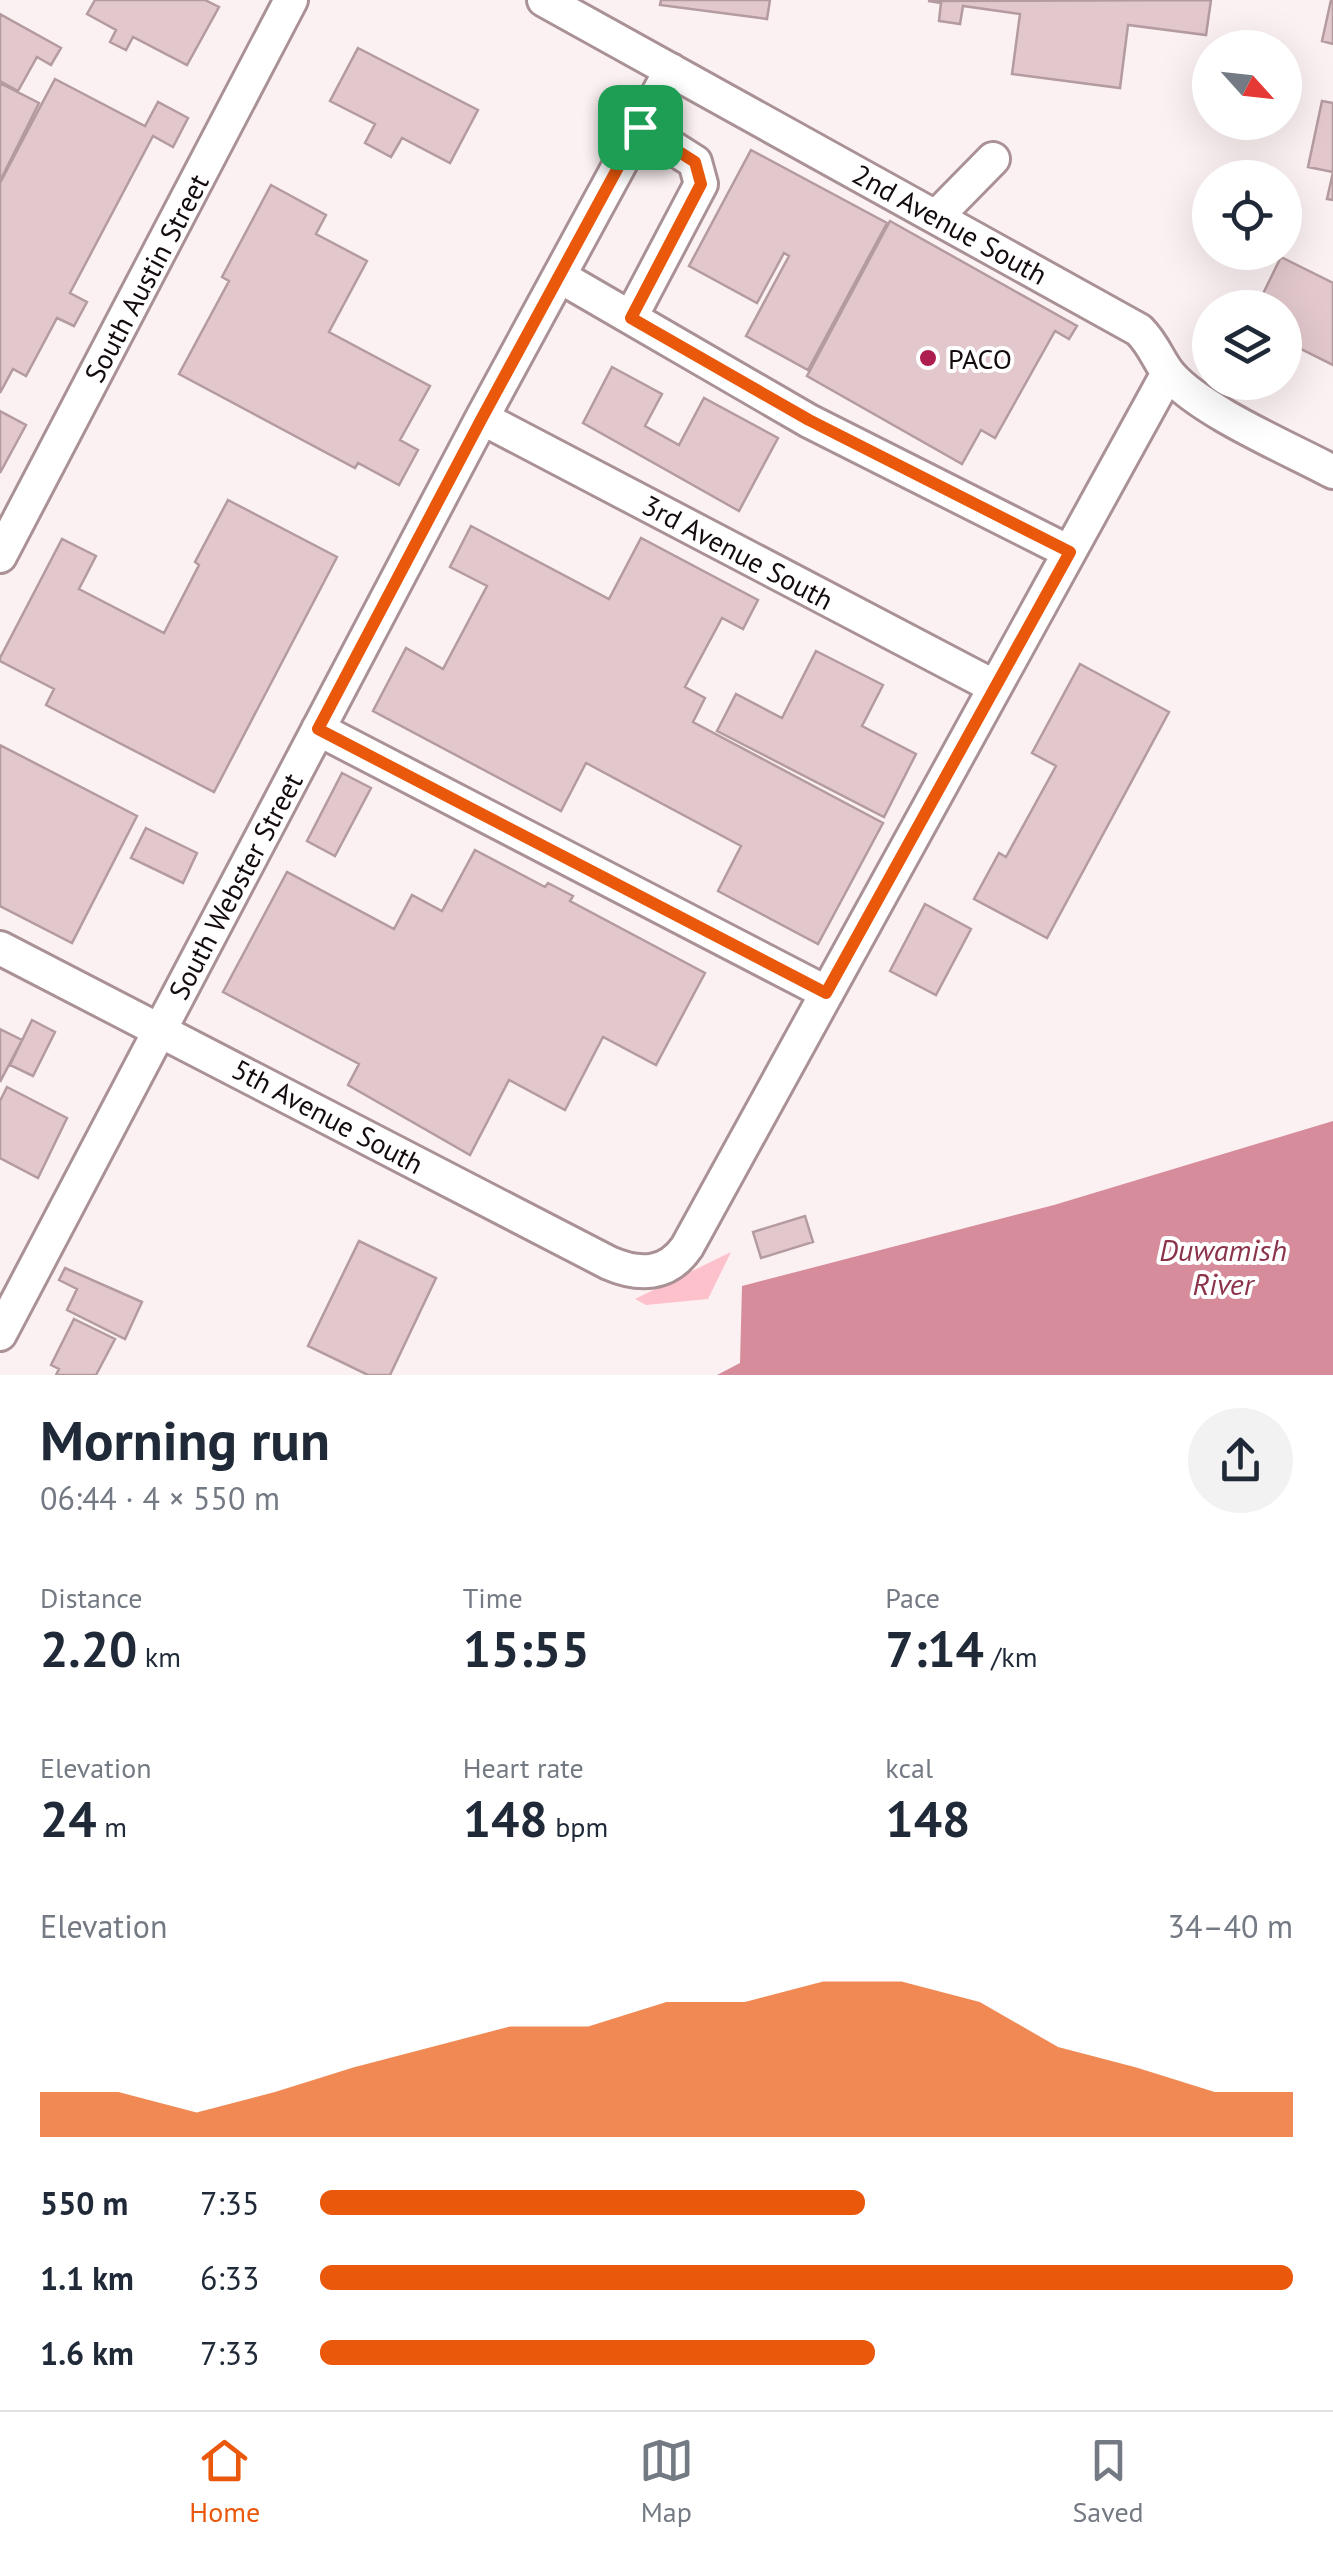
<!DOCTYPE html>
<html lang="en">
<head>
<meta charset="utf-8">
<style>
  :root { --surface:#fff; --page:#f2f2f3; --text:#1f2937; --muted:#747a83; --line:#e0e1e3; --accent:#ea580c }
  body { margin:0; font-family:"PT Sans",sans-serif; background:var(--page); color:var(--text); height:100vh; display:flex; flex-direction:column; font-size:38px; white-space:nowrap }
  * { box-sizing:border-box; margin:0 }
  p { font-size:32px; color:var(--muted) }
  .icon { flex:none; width:55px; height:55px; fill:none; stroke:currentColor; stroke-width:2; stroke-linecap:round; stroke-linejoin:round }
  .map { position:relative; height:1375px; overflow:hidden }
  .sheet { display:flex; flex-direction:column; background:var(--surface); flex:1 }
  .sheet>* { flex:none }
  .needle { width:65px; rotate:117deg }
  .fabs { position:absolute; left:1192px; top:30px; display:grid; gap:20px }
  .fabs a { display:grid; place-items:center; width:110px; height:110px; border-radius:50%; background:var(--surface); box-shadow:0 10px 40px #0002; font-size:50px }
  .pin { position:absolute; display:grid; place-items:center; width:85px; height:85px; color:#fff; margin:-42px; border-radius:20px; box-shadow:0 5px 15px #0006 }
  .round { display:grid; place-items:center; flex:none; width:105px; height:105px; border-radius:52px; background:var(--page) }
  .headline { display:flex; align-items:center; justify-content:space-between; height:170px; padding:0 40px }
  h1 { font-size:55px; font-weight:800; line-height:75px }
  .stats { display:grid; grid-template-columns:repeat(3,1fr); gap:15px; height:170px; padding:10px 40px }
  .stats div { display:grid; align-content:center }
  .stats b { font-size:50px; font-weight:800 }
  .stats small { font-size:28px; font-weight:400 }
  .stats p { font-size:28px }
  .chart { height:280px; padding:20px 40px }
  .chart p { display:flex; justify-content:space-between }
  .chart svg { width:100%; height:180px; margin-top:10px; fill:var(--accent); opacity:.7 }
  ul { padding:0 40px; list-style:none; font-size:32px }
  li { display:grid; grid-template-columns:160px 120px 1fr; align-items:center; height:75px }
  li i { height:25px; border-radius:12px; background:var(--accent) }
  .dock { display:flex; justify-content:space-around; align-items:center; height:140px; border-top:2px solid var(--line); background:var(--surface); font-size:28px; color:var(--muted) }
  .dock a { display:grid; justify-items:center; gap:5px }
  .dock .on { color:var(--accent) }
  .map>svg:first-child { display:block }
  .green { fill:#fdc1cc }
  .water { fill:#d68c9a }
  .building { fill:#e2c8cc; stroke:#b49b9f; stroke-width:2.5 }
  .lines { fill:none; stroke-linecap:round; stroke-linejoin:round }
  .minor-casing { stroke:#aa9195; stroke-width:38 }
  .minor { stroke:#fff; stroke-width:32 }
  .route-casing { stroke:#fff; stroke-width:20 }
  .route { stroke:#ea580c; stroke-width:12 }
  .poi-dot { fill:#ae1d50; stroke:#fff; stroke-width:4 }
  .labels { text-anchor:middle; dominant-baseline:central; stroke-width:8; stroke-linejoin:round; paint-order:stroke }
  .street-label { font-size:28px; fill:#130b0d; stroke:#fff }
  .poi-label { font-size:28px; fill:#130b0d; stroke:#fff; text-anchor:start }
  .water-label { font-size:30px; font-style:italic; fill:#8b334a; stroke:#fff }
</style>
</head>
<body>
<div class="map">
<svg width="1333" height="1375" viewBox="0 0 1333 1375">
  <rect width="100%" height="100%" fill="#fcf1f2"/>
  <!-- green -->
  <path class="green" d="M 731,1252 L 708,1299 L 646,1305 L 635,1299 Z"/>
  <!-- water -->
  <path class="water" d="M 1333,1121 L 1333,1375 L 717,1375 L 740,1363 L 742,1286 L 1054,1205 Z"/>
  <!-- building -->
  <path class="building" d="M 95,0 L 205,0 L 219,7 L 187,65 L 133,37 L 126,50 L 110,42 L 116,30 L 87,14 Z
    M 661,0 L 770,0 L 767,19 L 660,5 Z
    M 1211,0 L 1206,35 L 1128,25 L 1120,88 L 1012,74 L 1020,14 L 963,6 L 960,24 L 939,21 L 941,3 L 928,1 Z
    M 1331,0 L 1333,0 L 1333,44 L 1322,41 Z
    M 0,14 L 61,48 L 51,65 L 37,57 L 18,91 L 0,81 Z
    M 358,48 L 478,110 L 450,163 L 402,138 L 391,157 L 365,143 L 375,124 L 330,101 Z
    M 55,79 L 145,126 L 158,102 L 188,118 L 173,147 L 153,136 L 70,293 L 87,302 L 74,326 L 57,318 L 26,376 L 13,369 L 0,393 L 0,183 Z
    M 0,83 L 39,103 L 0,181 Z
    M 1322,101 L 1333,103 L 1333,200 L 1327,199 L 1333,172 L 1308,167 Z
    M 751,150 L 887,223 L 808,370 L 746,336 L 789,256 L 784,253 L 757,303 L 689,266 Z
    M 271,185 L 326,215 L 316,234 L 367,261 L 329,332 L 430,386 L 400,440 L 418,450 L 399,485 L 358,463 L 355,468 L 179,374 L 229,281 L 222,277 Z
    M 890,221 L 1077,326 L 1069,339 L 1055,331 L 995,438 L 981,430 L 962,464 L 807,376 Z
    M 1281,257 L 1333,283 L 1333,365 L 1285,341 L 1285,308 L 1256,308 Z
    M 612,367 L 662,394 L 645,426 L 679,445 L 704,398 L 778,438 L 739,511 L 583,423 Z
    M 0,411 L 26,425 L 0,473 Z
    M 228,500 L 337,557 L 214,792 L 46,705 L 54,689 L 0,661 L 0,658 L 62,539 L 96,556 L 79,589 L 164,633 L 199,565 L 195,562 Z
    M 471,526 L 609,599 L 641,538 L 758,600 L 743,629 L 722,618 L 685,687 L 705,698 L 693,722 L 883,823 L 818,944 L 718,891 L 741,846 L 586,763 L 561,811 L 373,711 L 406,648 L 443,669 L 487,586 L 450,567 Z
    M 816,651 L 883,685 L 862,726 L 916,754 L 884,817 L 717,731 L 736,694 L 782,718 Z
    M 1080,664 L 1169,712 L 1047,938 L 974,899 L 999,853 L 1006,857 L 1056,766 L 1032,753 Z
    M 0,745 L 137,816 L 72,943 L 0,906 Z
    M 342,773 L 371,788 L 335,856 L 307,841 Z
    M 146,828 L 197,853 L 183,883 L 131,858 Z
    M 475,850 L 545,887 L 548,883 L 573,896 L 570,901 L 705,973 L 656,1065 L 603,1037 L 565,1110 L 509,1080 L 470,1155 L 348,1085 L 359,1064 L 223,992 L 287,872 L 394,929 L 412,895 L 442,911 Z
    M 925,904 L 971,929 L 936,995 L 890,971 Z
    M 32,1020 L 55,1032 L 33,1076 L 10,1065 Z
    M 0,1029 L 22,1040 L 0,1082 Z
    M 7,1087 L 67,1118 L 38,1178 L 0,1158 L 0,1101 Z
    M 805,1216 L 813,1242 L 761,1258 L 753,1232 Z
    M 359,1241 L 436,1278 L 390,1375 L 368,1375 L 308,1346 Z
    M 65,1268 L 142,1302 L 125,1339 L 67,1310 L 77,1289 L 59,1280 Z
    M 74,1319 L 115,1339 L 96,1375 L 56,1375 L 59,1369 L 51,1365 Z"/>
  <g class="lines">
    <!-- minor casing -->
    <g class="minor-casing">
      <path id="minor" d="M 544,0 L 1139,330 C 1155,346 1158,361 1170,375 C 1201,411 1288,448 1333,472
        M 936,217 L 993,159
        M 559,276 L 809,421 L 1069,552
        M 631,317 L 701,184 L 695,162 L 640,127
        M 482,418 L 995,687
        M 0,556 L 291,0
        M 318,729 L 827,993
        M 0,948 L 609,1263 C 639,1276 667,1276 687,1247 L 1168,373
        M 0,1334 L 482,418 L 671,70"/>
    </g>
    <!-- minor -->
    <use href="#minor" class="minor"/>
  </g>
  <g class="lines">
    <!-- route casing -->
    <g class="route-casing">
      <path id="route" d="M 640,127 L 695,162 L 701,184 L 631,318 L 809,420 L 1070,552 L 826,993 L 318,729 L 482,418 Z"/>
    </g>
    <!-- route -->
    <use href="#route" class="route"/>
  </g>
  <!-- markers -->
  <circle class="poi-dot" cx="928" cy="358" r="10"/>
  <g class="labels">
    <!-- street labels -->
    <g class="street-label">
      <text transform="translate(950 224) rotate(29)">2nd Avenue South</text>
      <text transform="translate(146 278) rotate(-62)">South Austin Street</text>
      <text transform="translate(738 552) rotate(28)">3rd Avenue South</text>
      <text transform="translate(235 886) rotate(-62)">South Webster Street</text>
      <text transform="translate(328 1116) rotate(28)">5th Avenue South</text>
    </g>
    <!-- poi labels -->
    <g class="poi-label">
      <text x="948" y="358">PACO</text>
    </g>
    <!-- water labels -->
    <g class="water-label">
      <text x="1223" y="1249">Duwamish<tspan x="1223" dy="34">River</tspan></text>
    </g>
  </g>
</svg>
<div class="fabs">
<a><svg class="needle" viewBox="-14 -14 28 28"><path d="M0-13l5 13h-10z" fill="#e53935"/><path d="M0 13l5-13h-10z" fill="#747a83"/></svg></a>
<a><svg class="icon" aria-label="locate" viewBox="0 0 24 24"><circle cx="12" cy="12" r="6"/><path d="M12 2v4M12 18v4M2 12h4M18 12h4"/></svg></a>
<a><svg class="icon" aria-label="layers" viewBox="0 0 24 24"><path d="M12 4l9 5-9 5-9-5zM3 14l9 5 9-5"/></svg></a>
</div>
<div class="pin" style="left:640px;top:127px;background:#1e9e55"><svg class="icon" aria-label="arrive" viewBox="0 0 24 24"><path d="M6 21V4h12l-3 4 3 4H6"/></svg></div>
</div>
<section class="sheet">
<div class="headline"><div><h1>Morning run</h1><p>06:44 · 4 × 550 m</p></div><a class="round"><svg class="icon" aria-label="share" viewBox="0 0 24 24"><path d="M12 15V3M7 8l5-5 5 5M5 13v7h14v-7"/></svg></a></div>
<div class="stats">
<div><p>Distance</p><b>2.20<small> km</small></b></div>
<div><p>Time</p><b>15:55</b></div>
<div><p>Pace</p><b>7:14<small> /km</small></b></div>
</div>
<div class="stats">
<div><p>Elevation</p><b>24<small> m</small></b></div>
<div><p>Heart rate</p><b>148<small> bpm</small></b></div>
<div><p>kcal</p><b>148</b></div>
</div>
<div class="chart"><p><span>Elevation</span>34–40 m</p>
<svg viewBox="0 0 160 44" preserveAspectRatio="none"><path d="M0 44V33L10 33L20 38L30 33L40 27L50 22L60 17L70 17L80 11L90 11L100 6L110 6L120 11L130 22L140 27L150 33L160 33V44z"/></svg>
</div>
<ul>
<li><b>550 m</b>7:35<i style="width:56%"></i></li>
<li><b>1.1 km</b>6:33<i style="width:100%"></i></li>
<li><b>1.6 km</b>7:33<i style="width:57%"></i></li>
</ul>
</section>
<nav class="dock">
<a class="on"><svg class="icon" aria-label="home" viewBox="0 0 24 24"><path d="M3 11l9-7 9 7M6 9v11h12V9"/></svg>Home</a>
<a><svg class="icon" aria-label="map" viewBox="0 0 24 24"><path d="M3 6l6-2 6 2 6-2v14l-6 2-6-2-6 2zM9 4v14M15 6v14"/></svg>Map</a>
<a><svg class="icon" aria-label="saved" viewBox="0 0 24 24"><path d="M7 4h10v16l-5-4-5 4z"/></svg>Saved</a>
</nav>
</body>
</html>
